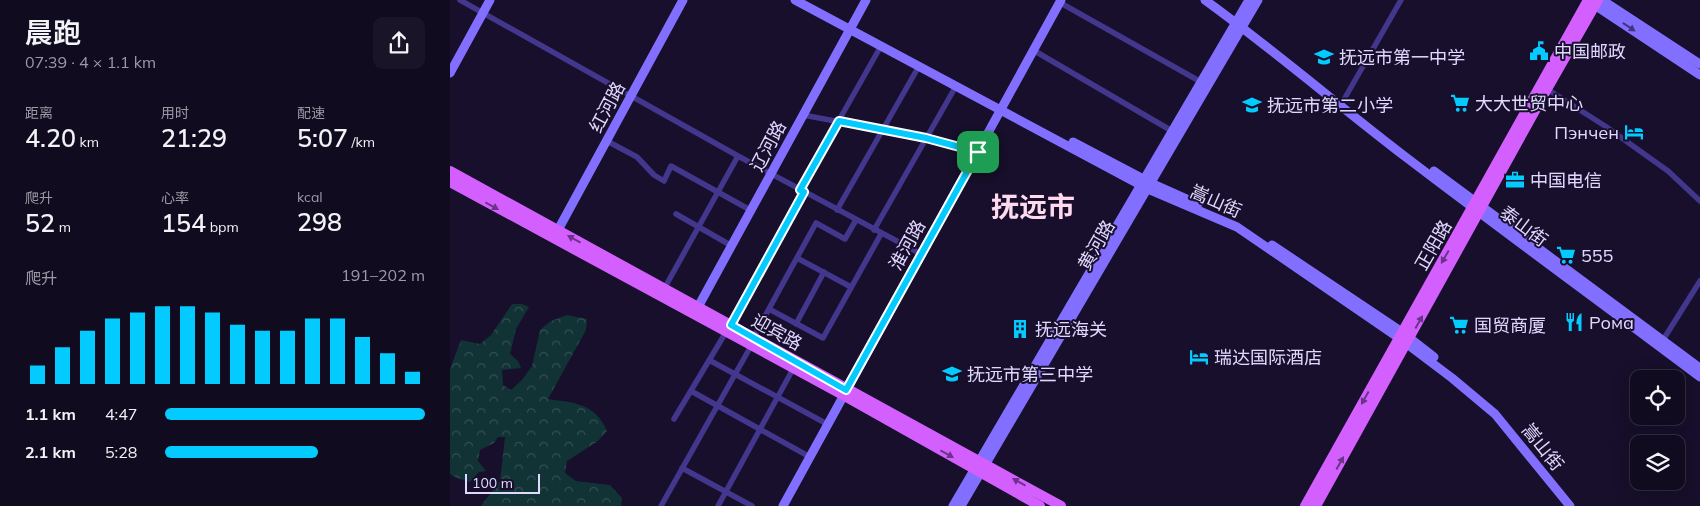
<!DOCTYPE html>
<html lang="zh">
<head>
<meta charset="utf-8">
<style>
  :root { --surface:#110b20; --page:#1a1429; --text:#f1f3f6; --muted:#9c9ba5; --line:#302b3e; --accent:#04cbff }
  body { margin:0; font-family:Mulish,"Noto Sans SC",sans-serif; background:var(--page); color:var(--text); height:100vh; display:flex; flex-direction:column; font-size:19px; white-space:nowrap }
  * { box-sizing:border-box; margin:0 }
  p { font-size:16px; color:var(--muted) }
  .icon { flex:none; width:28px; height:28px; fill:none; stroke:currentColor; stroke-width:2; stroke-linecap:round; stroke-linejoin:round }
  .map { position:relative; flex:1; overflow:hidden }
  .panel { display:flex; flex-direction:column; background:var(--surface); width:450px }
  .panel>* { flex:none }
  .buttons { position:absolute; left:1180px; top:370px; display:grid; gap:10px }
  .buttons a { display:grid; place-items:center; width:55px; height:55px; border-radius:10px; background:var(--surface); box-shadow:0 5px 20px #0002,0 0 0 1px var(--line); font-size:25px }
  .scale { position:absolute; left:15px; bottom:12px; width:75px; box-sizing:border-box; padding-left:5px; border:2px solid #e1d8ff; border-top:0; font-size:14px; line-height:18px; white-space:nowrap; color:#e1d8ff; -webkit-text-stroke:4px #170f2b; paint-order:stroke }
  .pin { position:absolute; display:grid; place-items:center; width:42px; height:42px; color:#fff; margin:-21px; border-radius:10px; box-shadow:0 2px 8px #0006 }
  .round { display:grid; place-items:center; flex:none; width:52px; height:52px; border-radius:10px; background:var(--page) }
  .summary { display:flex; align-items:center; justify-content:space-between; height:85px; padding:0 25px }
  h1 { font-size:28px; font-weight:600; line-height:38px }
  .stats { display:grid; grid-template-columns:repeat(3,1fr); gap:8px; height:85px; padding:5px 25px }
  .stats div { display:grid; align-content:center }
  .stats b { font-size:25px; font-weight:600 }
  .stats small { font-size:14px; font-weight:400 }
  .stats p { font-size:14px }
  .chart { height:140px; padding:10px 25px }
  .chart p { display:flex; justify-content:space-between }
  .chart svg { width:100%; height:90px; margin-top:5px; stroke:var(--accent); stroke-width:6 }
  ul { padding:0 25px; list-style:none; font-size:16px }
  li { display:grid; grid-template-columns:80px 60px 1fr; align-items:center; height:38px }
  li i { height:12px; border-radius:6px; background:var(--accent) }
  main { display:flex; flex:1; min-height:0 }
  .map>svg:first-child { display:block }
  .forest { fill:url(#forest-crowns) }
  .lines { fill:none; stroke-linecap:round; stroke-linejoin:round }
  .street { stroke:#43378d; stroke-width:5.5 }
  .secondary { stroke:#826fff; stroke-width:9 }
  .primary { stroke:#d45fff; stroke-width:10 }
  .oneway { fill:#423580 }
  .oneway2 { fill:#6c338a }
  .route-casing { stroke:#fff; stroke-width:10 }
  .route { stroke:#04cbff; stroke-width:6 }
  .labels { text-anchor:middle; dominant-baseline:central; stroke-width:4; stroke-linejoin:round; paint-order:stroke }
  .poi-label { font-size:18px; fill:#e1d8ff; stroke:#170f2b; text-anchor:start }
  .street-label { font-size:18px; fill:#e1d8ff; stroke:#170f2b }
  .town-label { font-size:28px; font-weight:bold; fill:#ffdaee; stroke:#170f2b }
</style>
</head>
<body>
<main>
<section class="panel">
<div class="summary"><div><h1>晨跑</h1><p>07:39 · 4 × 1.1 km</p></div><a class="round"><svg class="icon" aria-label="share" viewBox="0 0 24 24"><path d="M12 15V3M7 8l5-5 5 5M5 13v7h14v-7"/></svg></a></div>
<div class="stats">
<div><p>距离</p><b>4.20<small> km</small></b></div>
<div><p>用时</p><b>21:29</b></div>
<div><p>配速</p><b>5:07<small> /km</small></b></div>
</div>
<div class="stats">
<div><p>爬升</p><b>52<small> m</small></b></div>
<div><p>心率</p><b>154<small> bpm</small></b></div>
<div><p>kcal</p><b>298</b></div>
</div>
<div class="chart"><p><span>爬升</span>191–202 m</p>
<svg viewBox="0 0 160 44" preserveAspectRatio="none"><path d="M5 44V35M15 44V26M25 44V18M35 44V12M45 44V9M55 44V6M65 44V6M75 44V9M85 44V15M95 44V18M105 44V18M115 44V12M125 44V12M135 44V21M145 44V29M155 44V38"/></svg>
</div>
<ul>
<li><b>1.1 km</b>4:47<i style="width:100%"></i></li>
<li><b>2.1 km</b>5:28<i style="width:59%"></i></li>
</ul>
</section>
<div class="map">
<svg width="1250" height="506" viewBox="0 0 1250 506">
  <defs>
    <pattern id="forest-crowns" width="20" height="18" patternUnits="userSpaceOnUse" patternTransform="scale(1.25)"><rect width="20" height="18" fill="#113335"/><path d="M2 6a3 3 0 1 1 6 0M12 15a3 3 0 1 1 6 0" fill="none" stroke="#335053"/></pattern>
  </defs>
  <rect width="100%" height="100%" fill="#170f2b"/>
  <!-- forest -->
  <path class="forest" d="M 62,304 L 72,304 L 79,307 L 66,329 L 60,354 L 68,361 L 71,368 L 52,370 L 53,385 L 61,390 L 72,380 L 82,366 L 90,330 L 101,321 L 117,315 L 137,319 L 136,330 L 98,399 C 125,403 145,403 157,431 L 148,441 L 117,461 L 115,473 L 126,481 L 160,485 L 172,498 L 171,506 L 31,506 L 50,481 L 55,437 L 48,437 L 44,443 L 30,450 L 28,461 L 36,471 L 29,472 L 20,482 L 7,478 L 0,474 L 0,369 L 11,340 L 30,344 L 41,335 Z"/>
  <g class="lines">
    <!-- street -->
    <path class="street" d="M 10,0 L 288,156 L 471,254
      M 609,2 L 751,82
      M 583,50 L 722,131
      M 1097,89 L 1155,126 L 1218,171 L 1250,201
      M 892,103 L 951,0
      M 353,115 L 476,138 L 528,151
      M 157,141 L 187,157 L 204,175 L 214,181 L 221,166 L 302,211
      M 350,189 L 431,46
      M 387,210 L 469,66
      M 226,214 L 282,246
      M 424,230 L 506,86
      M 347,258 L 401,287
      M 214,289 L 288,156
      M 319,309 L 373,338 L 431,234
      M 346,324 L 374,272
      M 281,325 L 354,192
      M 303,338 L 366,223 L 395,239 L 406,220
      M 1213,340 L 1250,281
      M 259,360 L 377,424
      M 241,391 L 360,457
      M 224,419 L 276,332
      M 232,468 L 302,506
      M 211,506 L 301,346
      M 268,506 L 343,369"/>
    <!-- secondary -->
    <path class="secondary" d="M 345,0 L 698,189 L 787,227 L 949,338 L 1002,378 L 1045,414 L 1120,506
      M 755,0 C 824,50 889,106 957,158 C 1054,232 1153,304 1250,377
      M 1152,0 L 1250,64
      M 1140,2 L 1250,75
      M 0,73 L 40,0
      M 623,142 L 701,183 L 748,204
      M 984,171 L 1250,368
      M 108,230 L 233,0
      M 822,245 L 952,332 L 984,357
      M 248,307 L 416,0
      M 333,506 L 611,0
      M 503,506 L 799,0
      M 511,506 L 808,0"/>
    <!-- primary -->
    <path class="primary" d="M 0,171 L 611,506
      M 0,182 L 393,395 L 590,506
      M 855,506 L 1138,0
      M 866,506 L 1097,89 L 1148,0"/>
  </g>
  <!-- one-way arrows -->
  <defs><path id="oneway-solid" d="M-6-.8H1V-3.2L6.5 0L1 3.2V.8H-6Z" transform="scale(1.25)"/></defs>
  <use class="oneway" href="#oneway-solid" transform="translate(1179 27) rotate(34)"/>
  <g class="oneway2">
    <use href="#oneway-solid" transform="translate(42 206) rotate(29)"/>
    <use href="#oneway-solid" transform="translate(124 239) rotate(-151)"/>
    <use href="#oneway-solid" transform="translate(995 257) rotate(120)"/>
    <use href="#oneway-solid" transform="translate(969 322) rotate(-61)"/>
    <use href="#oneway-solid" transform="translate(915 398) rotate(119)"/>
    <use href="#oneway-solid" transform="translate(497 454) rotate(29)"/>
    <use href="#oneway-solid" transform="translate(890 463) rotate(-61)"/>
    <use href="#oneway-solid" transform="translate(569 482) rotate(-151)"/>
  </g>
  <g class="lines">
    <!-- route casing -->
    <g class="route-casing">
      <path id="route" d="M 389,121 L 476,138 L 528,152 L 396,390 L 281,325 L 354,192 L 350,190 Z"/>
    </g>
    <!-- route -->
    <use href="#route" class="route"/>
  </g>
  <!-- icons -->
  <defs>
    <g id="civic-bare" transform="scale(1.5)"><path d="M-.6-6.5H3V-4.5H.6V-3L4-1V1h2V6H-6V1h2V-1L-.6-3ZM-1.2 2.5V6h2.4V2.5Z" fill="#04cbff" stroke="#170f2b" stroke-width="2.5" paint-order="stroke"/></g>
    <g id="school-bare" transform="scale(1.5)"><path d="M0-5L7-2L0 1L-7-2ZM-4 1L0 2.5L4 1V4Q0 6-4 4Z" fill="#04cbff" stroke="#170f2b" stroke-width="2.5" paint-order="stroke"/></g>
    <g id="supermarket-bare" transform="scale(1.5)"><path d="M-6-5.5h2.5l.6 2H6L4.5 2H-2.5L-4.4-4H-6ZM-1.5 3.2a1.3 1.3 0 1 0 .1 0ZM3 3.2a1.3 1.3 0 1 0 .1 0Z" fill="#04cbff" stroke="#170f2b" stroke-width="2.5" paint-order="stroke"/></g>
    <g id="hotel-bare" transform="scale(1.5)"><path d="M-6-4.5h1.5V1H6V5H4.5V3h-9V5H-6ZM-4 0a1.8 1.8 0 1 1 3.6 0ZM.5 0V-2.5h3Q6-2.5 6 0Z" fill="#04cbff" stroke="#170f2b" stroke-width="2.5" paint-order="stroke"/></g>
    <g id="office-bare" transform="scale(1.5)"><path d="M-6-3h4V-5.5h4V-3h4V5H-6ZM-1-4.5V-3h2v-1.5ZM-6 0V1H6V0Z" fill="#04cbff" stroke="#170f2b" stroke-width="2.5" paint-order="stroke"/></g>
    <g id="restaurant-bare" transform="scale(1.5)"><path d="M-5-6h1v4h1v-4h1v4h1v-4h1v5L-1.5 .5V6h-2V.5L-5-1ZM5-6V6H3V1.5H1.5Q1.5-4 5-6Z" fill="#04cbff" stroke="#170f2b" stroke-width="2.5" paint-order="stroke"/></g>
    <g id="building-bare" transform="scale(1.5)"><path d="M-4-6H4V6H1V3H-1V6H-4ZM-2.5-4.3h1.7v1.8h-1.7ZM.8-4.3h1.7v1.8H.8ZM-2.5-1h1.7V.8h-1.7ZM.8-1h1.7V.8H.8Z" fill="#04cbff" stroke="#170f2b" stroke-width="2.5" paint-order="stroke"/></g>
  </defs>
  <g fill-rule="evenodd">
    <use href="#civic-bare" x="1089" y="51"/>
    <use href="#school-bare" x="874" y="57"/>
    <use href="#supermarket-bare" x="1010" y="103"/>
    <use href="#school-bare" x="802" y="105"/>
    <use href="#hotel-bare" x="1184" y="132"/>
    <use href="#office-bare" x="1065" y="180"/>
    <use href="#supermarket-bare" x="1116" y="255"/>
    <use href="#restaurant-bare" x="1124" y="322"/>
    <use href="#supermarket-bare" x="1009" y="325"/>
    <use href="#building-bare" x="570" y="329"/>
    <use href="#hotel-bare" x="749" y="357"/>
    <use href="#school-bare" x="502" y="374"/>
  </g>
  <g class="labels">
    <!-- poi labels -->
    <g class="poi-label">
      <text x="1104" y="51">中国邮政</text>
      <text x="889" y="57">抚远市第一中学</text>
      <text x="1025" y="103">大大世贸中心</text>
      <text x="817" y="105">抚远市第二小学</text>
      <text x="1169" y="132" text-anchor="end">Пэнчен</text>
      <text x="1080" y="180">中国电信</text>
      <text x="1131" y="255">555</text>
      <text x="1139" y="322">Рома</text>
      <text x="1024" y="325">国贸商厦</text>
      <text x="585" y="329">抚远海关</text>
      <text x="764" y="357">瑞达国际酒店</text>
      <text x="517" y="374">抚远市第三中学</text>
    </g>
    <!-- street labels -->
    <g class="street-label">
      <text transform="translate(157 107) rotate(-62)">红河路</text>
      <text transform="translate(318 146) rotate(-62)">辽河路</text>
      <text transform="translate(766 201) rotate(24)">嵩山街</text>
      <text transform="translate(1074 226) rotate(37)">泰山街</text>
      <text transform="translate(457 245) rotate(-61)">淮河路</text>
      <text transform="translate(646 245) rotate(-60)">黄河路</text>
      <text transform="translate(983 245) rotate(-60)">正阳路</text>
      <text transform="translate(327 332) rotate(29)">迎宾路</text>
      <text transform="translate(1093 447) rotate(51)">嵩山街</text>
    </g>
    <!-- town labels -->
    <g class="town-label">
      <text x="583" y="206">抚远市</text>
    </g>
  </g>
</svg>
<div class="buttons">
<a><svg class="icon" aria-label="locate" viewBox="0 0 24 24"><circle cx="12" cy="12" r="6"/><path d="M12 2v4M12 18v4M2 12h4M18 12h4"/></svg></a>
<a><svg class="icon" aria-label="layers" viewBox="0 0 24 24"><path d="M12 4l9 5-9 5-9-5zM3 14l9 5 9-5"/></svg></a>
</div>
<div class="scale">100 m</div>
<div class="pin" style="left:528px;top:152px;background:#1e9e55"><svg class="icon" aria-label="arrive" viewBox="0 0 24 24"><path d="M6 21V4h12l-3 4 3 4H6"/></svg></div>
</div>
</main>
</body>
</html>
